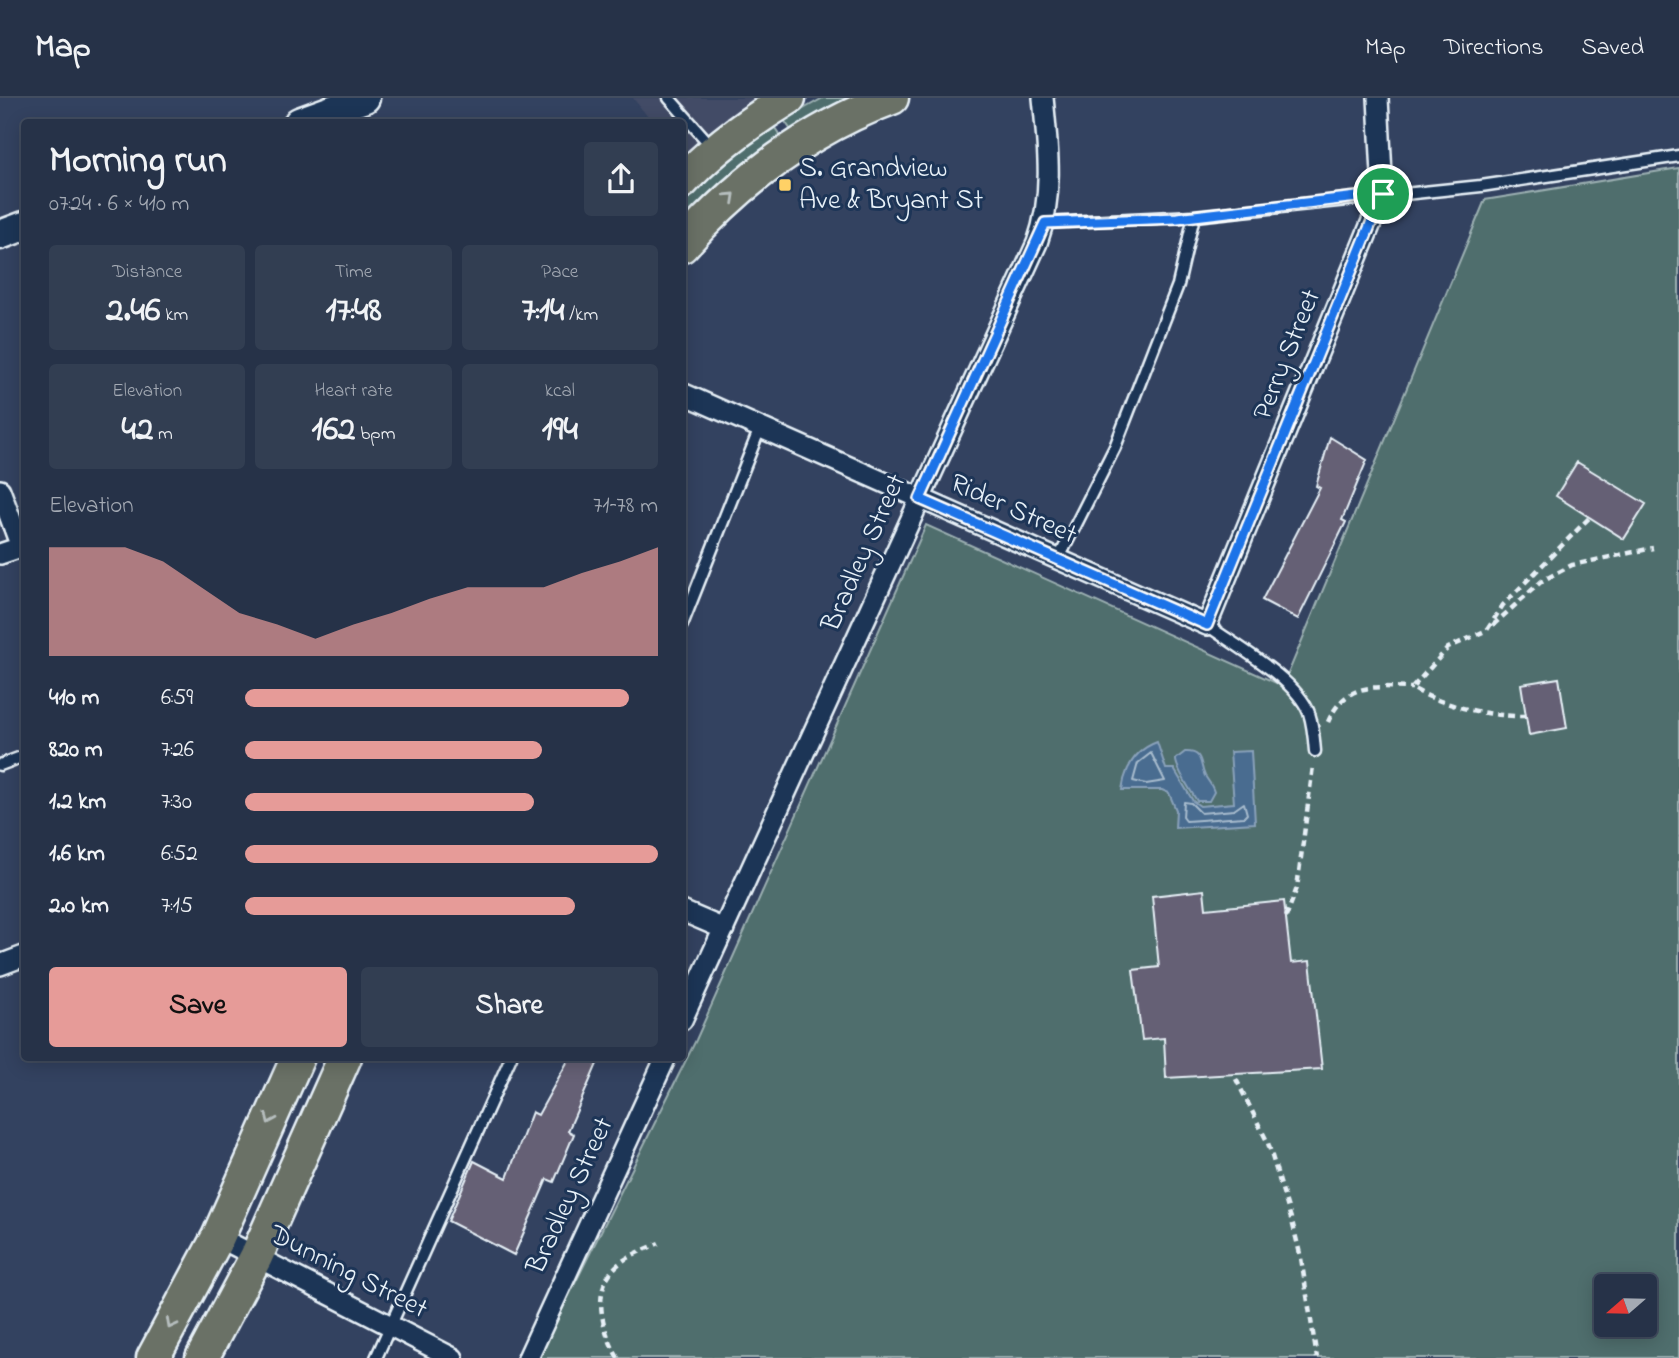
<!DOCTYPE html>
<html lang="en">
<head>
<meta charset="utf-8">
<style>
  :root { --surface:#263248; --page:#323e52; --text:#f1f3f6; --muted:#a4aab4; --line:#424d60; --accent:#e69b98 }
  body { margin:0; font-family:"Indie Flower",sans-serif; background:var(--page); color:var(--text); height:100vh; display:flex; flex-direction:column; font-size:26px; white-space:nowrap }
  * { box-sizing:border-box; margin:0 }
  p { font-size:23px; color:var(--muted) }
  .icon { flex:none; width:38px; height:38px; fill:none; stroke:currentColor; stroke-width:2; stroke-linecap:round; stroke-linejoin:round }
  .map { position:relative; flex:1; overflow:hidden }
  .panel { position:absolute; left:21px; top:21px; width:665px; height:942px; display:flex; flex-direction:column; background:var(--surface); border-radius:7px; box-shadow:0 4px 18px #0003,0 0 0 2px var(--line) }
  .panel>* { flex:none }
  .needle { width:46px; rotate:250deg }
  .fabs { position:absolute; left:1594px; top:1176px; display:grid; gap:14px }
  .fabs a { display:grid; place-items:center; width:63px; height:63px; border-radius:7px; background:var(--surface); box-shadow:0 4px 18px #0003,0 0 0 2px var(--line); font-size:35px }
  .pin { position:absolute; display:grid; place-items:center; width:60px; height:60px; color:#fff; margin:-30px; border:4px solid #fff; border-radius:50%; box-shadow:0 2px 7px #0007 }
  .round { display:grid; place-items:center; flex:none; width:74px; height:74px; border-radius:7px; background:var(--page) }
  .head { display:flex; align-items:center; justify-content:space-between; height:119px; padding:0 28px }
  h1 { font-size:38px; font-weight:800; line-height:52px }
  .metrics { display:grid; grid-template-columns:repeat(3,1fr); gap:10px; height:119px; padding:7px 28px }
  .metrics div { display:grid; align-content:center; border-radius:7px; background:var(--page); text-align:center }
  .metrics b { font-size:35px; font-weight:800 }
  .metrics small { font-size:19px; font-weight:400 }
  .metrics p { font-size:19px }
  .chart { height:196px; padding:14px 28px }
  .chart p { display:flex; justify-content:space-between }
  .chart svg { width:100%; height:126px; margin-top:7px; fill:var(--accent); opacity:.7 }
  .primary-button { display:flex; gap:14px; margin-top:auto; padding:14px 28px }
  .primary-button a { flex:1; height:80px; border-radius:7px; background:var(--accent); color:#111; font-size:28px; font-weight:800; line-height:80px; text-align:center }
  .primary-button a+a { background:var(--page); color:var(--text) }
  ul { padding:0 28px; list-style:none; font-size:23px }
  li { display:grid; grid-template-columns:112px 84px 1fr; align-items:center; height:52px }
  li i { height:18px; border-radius:9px; background:var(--accent) }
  header { display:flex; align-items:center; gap:42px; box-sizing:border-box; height:98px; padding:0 35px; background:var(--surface); border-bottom:2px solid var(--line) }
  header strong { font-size:33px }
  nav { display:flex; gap:38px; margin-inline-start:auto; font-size:24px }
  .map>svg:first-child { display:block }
  .built { fill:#424b66 }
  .green { fill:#506e6d; stroke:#9cb0b2; stroke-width:2; fill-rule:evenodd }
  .water { fill:#496c90; stroke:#89a1ba; stroke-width:2 }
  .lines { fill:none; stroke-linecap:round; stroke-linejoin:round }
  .shore { stroke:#a8bcce; stroke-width:2 }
  .building { fill:#656074; stroke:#e8f1f8; stroke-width:2 }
  .lane-casing { stroke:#e8f1f8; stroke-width:15 }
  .street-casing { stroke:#e8f1f8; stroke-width:24 }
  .secondary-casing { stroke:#e8f1f8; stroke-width:33 }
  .primary-casing { stroke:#e8f1f8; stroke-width:37 }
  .path { stroke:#e8f1f8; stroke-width:4.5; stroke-dasharray:7 5; stroke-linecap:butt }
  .lane { stroke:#1d3557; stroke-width:10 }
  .street { stroke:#1d3557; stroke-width:19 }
  .secondary { stroke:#1d3557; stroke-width:28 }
  .primary { stroke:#6a7166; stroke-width:32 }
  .oneway { stroke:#b6bebe }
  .route-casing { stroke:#fff; stroke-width:14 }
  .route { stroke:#1a73e8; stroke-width:9 }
  .poi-dot { fill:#ffd166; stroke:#1d3557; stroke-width:2.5 }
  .labels { text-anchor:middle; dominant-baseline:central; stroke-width:6; stroke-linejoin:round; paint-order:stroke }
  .poi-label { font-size:28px; fill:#e8f1f8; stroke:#1d3557; text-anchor:start }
  .street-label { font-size:28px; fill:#e8f1f8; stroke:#1d3557 }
</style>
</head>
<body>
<header>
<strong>Map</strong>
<nav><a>Map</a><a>Directions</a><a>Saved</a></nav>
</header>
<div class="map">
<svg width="1679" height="1260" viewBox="0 0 1679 1260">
  <rect width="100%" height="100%" fill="#334260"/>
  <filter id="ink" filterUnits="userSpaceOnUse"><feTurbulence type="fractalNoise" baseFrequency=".0143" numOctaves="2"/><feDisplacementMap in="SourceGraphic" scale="14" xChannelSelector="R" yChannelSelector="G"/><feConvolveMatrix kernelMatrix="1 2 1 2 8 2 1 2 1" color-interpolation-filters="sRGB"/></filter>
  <g filter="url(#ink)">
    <!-- built -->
    <path class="built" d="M 633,0 L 759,0 L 683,60 L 682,24 L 652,24 Z"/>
    <!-- green -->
    <path class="green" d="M 823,0 L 855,0 L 793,35 L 784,22 Z
      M 775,30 L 784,43 L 683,129 L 683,103 L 742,52 Z
      M 1679,70 L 1679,1260 L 538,1260 L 696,942 L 926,427 L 1283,588 L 1485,102 ZM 1606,1188 L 1645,1188 L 1645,1227 L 1606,1227 Z"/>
    <!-- water -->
    <path class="water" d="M 1157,644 L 1166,671 L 1174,671 L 1193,703 L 1200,708 L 1234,705 L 1230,654 L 1251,653 L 1255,725 L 1175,730 L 1176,712 L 1169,695 L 1162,692 L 1122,692 C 1125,670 1135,652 1157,644 Z
      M 1185,654 C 1204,653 1199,666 1205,678 C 1209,684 1212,687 1214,694 L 1209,703 L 1197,703 C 1192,695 1175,669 1176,661 Z"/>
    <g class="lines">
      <!-- shore -->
      <path class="shore" d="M 1151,655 L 1165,683 L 1146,686 L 1133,683 L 1138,665 Z
        M 1184,704 L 1191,705 L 1201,715 L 1234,712 L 1244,705 L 1247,716 L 1244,719 L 1186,723 L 1183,719 Z"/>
    </g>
    <!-- building -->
    <path class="building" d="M 1330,339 L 1367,362 L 1342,422 L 1346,424 L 1298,521 L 1262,502 L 1320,390 L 1316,388 Z
      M 1577,364 L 1646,406 L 1624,441 L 1556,398 Z
      M 1559,580 L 1567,630 L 1529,637 L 1521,586 Z
      M 1204,792 L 1206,811 L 1284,803 L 1291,865 L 1310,863 L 1322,971 L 1166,980 L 1164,940 L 1142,942 L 1133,872 L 1159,869 L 1152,798 Z
      M 570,959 L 600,959 L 568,1033 L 574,1036 L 554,1084 L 547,1081 L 514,1157 L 448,1123 L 474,1063 L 507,1080 L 532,1014 L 538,1017 Z"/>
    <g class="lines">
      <!-- lane casing -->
      <g class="lane-casing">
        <path id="lane" d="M 669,0 L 713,50
          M 1045,125 L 1194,118 L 1481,88 L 1679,58
          M 1058,462 L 1115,349 L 1178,187 L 1194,118
          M 682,527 L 760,330
          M 1207,527 C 1237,549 1296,581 1309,615 C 1313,627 1314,640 1315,653
          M 0,667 L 24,658
          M 376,1260 L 511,959"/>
      </g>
      <!-- street casing -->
      <g class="street-casing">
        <path id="street" d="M 682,295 L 1207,527 L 1383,96 L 1378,0
          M 0,392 L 21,449
          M 0,456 L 24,448
          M 682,813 L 724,831
          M 0,867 L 24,858
          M 682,922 L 1037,145 C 1054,98 1048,49 1043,0
          M 218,1139 L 453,1260
          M 528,1260 L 666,959"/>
      </g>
      <!-- secondary casing -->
      <g class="secondary-casing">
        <path id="secondary" d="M 299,24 L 365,0
          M 0,137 L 24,128"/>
      </g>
      <!-- primary casing -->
      <g class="primary-casing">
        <path id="primary" d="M 682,84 C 712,51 751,23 789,0
          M 682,148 C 740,83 810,30 892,0
          M 153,1260 L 218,1139 L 298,959
          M 202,1260 L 256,1159 L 345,959"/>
      </g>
      <!-- path -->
      <path class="path" d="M 1493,527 L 1542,483 L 1572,467 L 1653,450
        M 1526,618 C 1491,619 1443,608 1412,590 L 1448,550 L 1487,532 L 1503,507 L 1590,419
        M 1328,624 C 1346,583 1375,589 1412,590
        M 1286,819 L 1297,790 L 1313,668
        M 1236,981 L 1268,1045 L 1293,1127 L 1301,1160 L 1317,1260
        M 618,1260 C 602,1232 589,1189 620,1165 C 631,1156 647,1151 659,1145"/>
      <!-- lane -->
      <use href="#lane" class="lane"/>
      <!-- street -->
      <use href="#street" class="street"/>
      <!-- secondary -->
      <use href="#secondary" class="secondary"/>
      <!-- primary -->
      <use href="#primary" class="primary"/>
    </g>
    <!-- one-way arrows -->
    <defs><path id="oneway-chevron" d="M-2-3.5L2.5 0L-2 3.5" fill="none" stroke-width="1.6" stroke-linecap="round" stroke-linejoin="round" transform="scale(1.75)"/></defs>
    <g class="oneway">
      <use href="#oneway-chevron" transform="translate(731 99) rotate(-43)"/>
      <use href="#oneway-chevron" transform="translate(270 1021) rotate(114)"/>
      <use href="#oneway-chevron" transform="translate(171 1226) rotate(118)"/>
    </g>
  </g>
  <g class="lines" filter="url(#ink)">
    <!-- route casing -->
    <g class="route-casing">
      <path id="route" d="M 1383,96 L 1207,527 L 920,401 L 1045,125 L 1177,120 Z"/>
    </g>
    <!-- route -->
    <use href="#route" class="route"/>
  </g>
  <!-- markers -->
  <rect class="poi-dot" x="778" y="80" width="14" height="14" rx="3.5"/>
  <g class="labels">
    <!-- poi labels -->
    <g class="poi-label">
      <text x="799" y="71">S. Grandview<tspan x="799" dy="32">Ave &amp; Bryant St</tspan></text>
    </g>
    <!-- street labels -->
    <g class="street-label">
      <text transform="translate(1288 257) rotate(-68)">Perry Street</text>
      <text transform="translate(1013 412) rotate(24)">Rider Street</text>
      <text transform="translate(865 455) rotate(-66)">Bradley Street</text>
      <text transform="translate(571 1098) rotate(-65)">Bradley Street</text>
      <text transform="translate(348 1175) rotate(27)">Dunning Street</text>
    </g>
  </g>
</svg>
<div class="fabs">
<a><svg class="needle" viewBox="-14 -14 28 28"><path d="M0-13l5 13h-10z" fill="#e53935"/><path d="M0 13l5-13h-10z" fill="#a4aab4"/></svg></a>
</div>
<div class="pin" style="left:1383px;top:96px;background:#1e9e55"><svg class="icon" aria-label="arrive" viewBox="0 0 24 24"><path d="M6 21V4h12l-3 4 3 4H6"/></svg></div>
<section class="panel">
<div class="head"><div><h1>Morning run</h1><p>07:24 · 6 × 410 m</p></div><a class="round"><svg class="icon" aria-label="share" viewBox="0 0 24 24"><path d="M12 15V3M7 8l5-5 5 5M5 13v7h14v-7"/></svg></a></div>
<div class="metrics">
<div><p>Distance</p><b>2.46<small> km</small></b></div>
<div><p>Time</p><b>17:48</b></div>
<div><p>Pace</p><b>7:14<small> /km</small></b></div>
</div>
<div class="metrics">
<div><p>Elevation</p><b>42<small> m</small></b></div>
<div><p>Heart rate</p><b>162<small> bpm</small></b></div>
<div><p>kcal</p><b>194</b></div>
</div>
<div class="chart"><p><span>Elevation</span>71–78 m</p>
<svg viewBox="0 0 160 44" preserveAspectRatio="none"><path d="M0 44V6L10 6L20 6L30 11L40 20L50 29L60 33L70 38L80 33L90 29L100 24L110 20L120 20L130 20L140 15L150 11L160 6V44z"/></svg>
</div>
<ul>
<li><b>410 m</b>6:59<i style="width:93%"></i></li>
<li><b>820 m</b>7:26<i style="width:72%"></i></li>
<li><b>1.2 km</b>7:30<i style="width:70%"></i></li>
<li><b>1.6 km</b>6:52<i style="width:100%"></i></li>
<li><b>2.0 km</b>7:15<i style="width:80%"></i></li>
</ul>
<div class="primary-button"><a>Save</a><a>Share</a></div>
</section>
</div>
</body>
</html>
